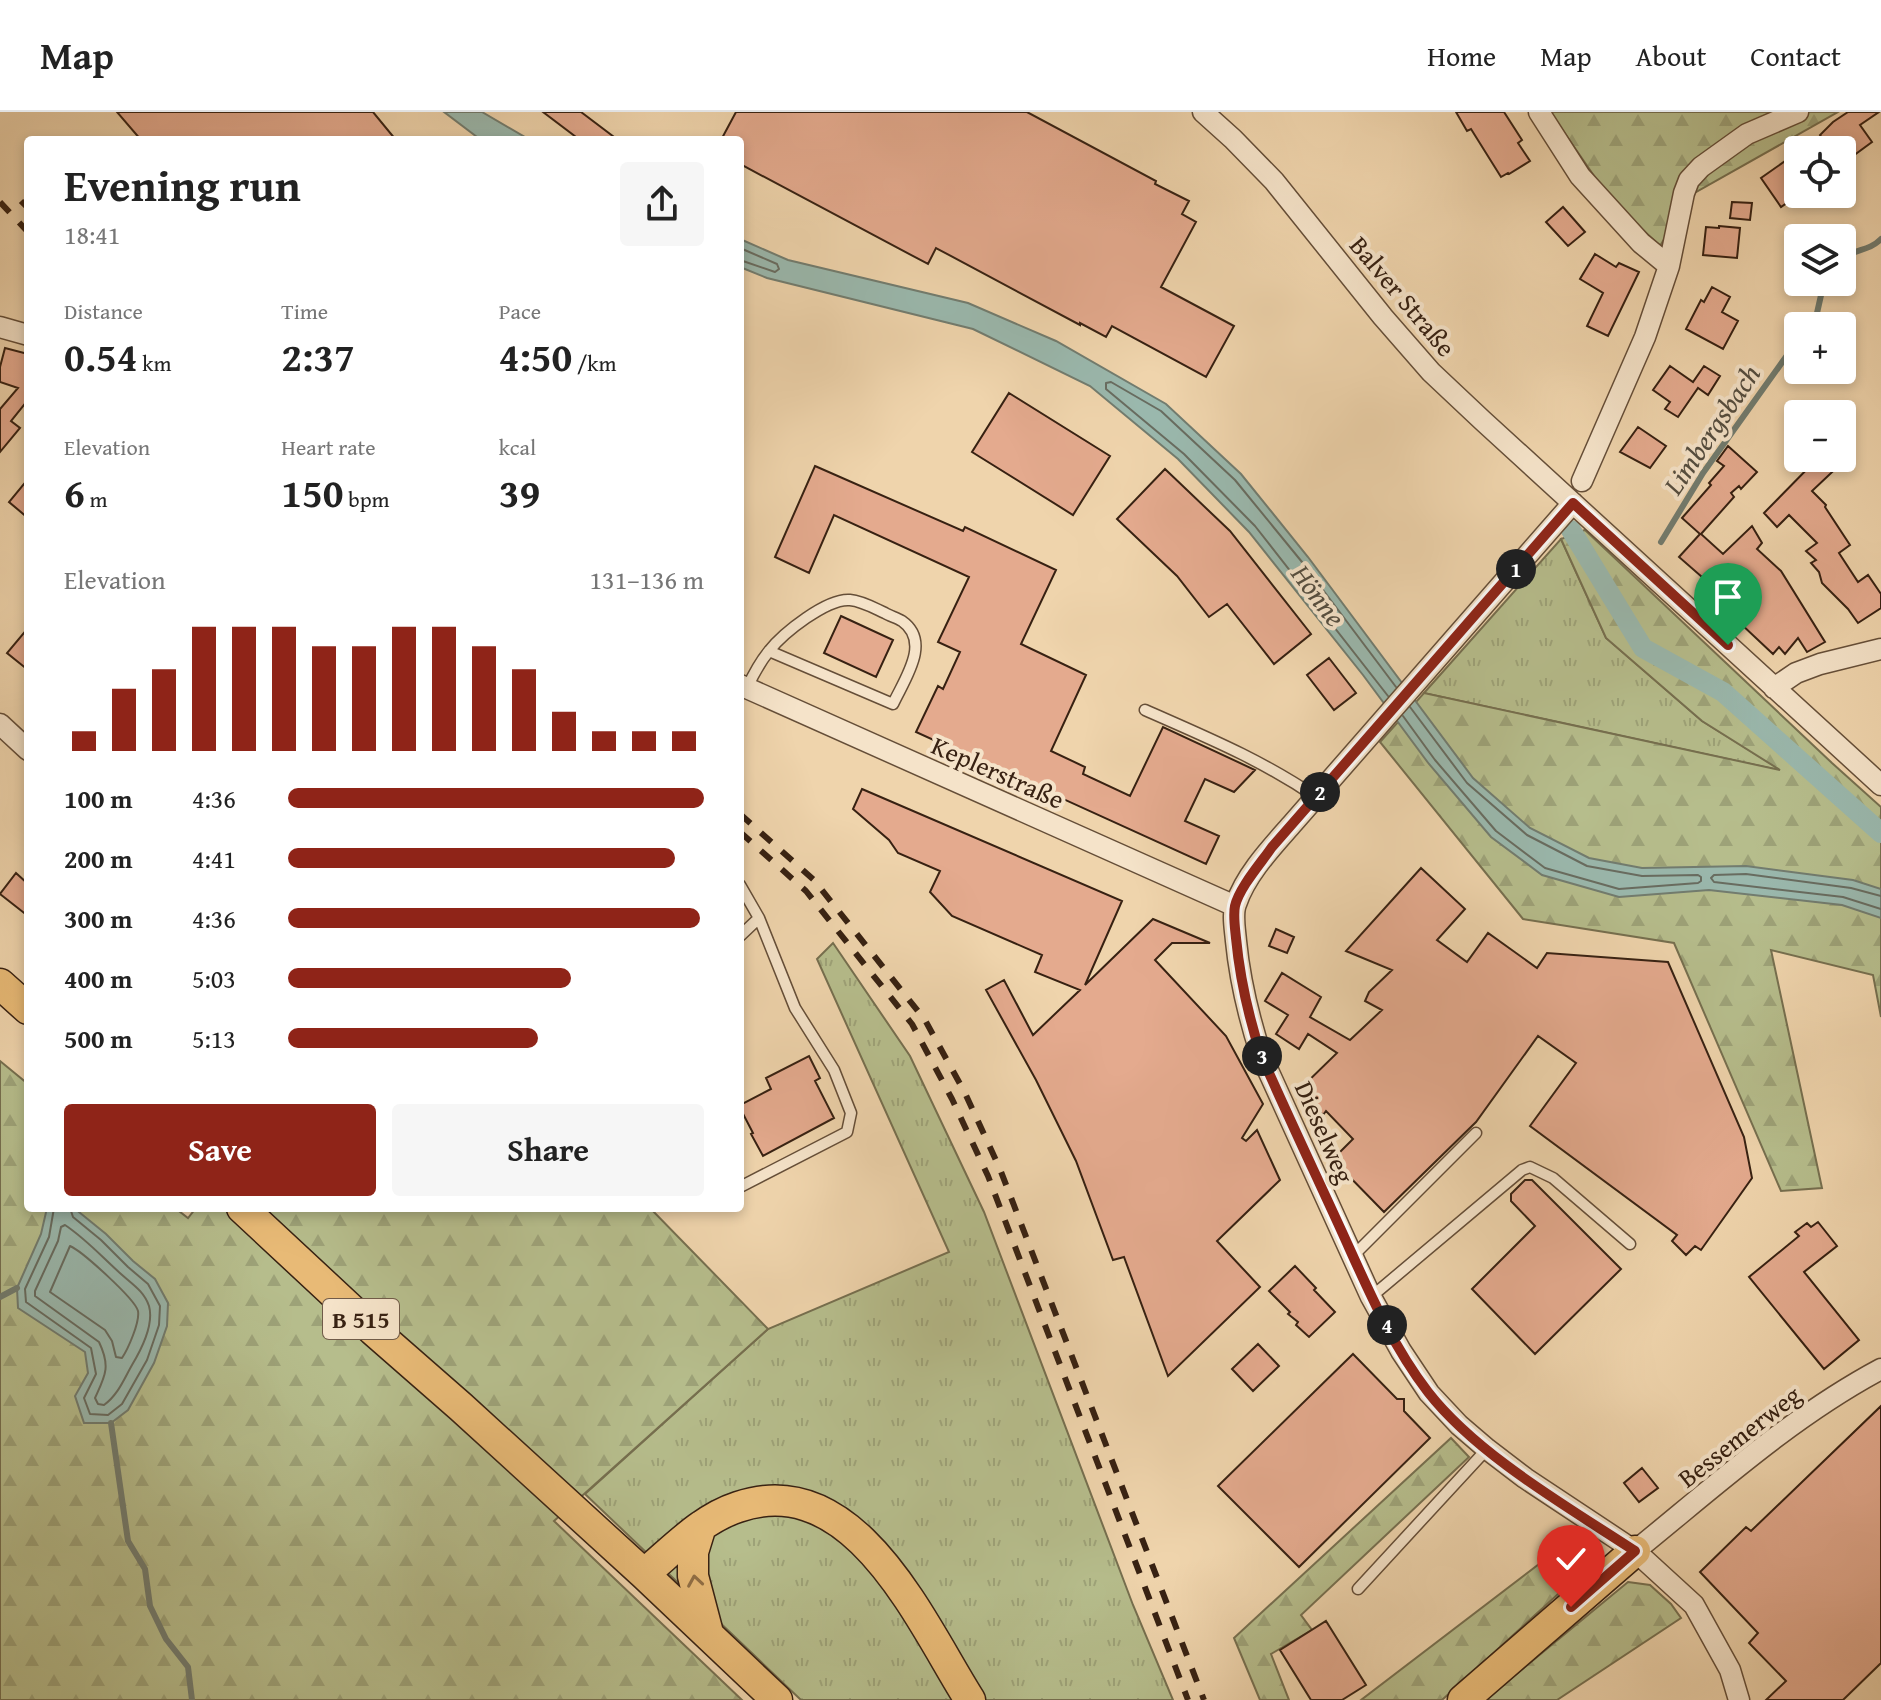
<!DOCTYPE html>
<html lang="en">
<head>
<meta charset="utf-8">
<style>
  :root { --surface:#fff; --page:#f6f6f6; --text:#222; --muted:#767676; --line:#e0e0e0; --accent:#8f2418 }
  body { margin:0; font-family:"Gentium Book Plus",serif; background:var(--page); color:var(--text); height:100vh; display:flex; flex-direction:column; font-size:30px; white-space:nowrap }
  * { box-sizing:border-box; margin:0 }
  p { font-size:26px; color:var(--muted) }
  .icon { flex:none; width:44px; height:44px; fill:none; stroke:currentColor; stroke-width:2; stroke-linecap:round; stroke-linejoin:round }
  .map { position:relative; flex:1; overflow:hidden }
  .sheet { position:absolute; left:24px; top:24px; width:720px; height:1076px; display:flex; flex-direction:column; background:var(--surface); border-radius:8px; box-shadow:0 4px 12px #0003 }
  .sheet>* { flex:none }
  .fabs { position:absolute; left:1784px; top:24px; display:grid; gap:16px }
  .fabs a { display:grid; place-items:center; width:72px; height:72px; border-radius:8px; background:var(--surface); box-shadow:0 4px 12px #0003; font-size:40px }
  .pin { position:absolute; display:grid; place-items:center; width:68px; height:68px; color:#fff; margin:-82px -34px; border-radius:50% 50% 50% 0; rotate:-45deg; box-shadow:0 0 8px #0007 }
  .pin .icon { rotate:45deg }
  .km { position:absolute; width:40px; height:40px; margin:-20px; border-radius:50%; background:#222; color:#fff; font-size:22px; line-height:40px; text-align:center }
  .round { display:grid; place-items:center; flex:none; width:84px; height:84px; border-radius:8px; background:var(--page) }
  .head { display:flex; align-items:center; justify-content:space-between; height:136px; padding:0 40px }
  h1 { font-size:44px; font-weight:700; line-height:60px }
  .figures { display:grid; grid-template-columns:repeat(3,1fr); gap:12px; height:136px; padding:8px 40px }
  .figures div { display:grid; align-content:center }
  .figures b { font-size:40px; font-weight:700 }
  .figures small { font-size:22px; font-weight:400 }
  .figures p { font-size:22px }
  .chart { height:224px; padding:16px 40px }
  .chart p { display:flex; justify-content:space-between }
  .chart svg { width:100%; height:144px; margin-top:8px; stroke:var(--accent); stroke-width:6 }
  .button { display:flex; gap:16px; margin-top:auto; padding:16px 40px }
  .button a { flex:1; height:92px; border-radius:8px; background:var(--accent); color:#fff; font-size:32px; font-weight:700; line-height:92px; text-align:center }
  .button a+a { background:var(--page); color:var(--text) }
  ul { padding:0 40px; list-style:none; font-size:26px }
  li { display:grid; grid-template-columns:128px 96px 1fr; align-items:center; height:60px }
  li i { height:20px; border-radius:10px; background:var(--accent) }
  header { display:flex; align-items:center; gap:48px; box-sizing:border-box; height:112px; padding:0 40px; background:var(--surface); border-bottom:2px solid var(--line) }
  header strong { font-size:38px }
  nav { display:flex; gap:44px; margin-inline-start:auto; font-size:28px }
  .map>svg:first-child { display:block }
  .grass { fill:url(#grass-tufts); stroke:#766f4f; stroke-width:2 }
  .forest { fill:url(#forest-firs); stroke:#766f4f; stroke-width:2 }
  .water { fill:#9ab8ad; stroke:#727c6f; stroke-width:2 }
  .lines { fill:none; stroke-linecap:round; stroke-linejoin:round }
  .shore { stroke:#686c60; stroke-width:2 }
  .stream { stroke:#727c6f; stroke-width:6 }
  .canal { stroke:#9ab8ad; stroke-width:20 }
  .building { fill:#e4aa8e; stroke:#372112; stroke-width:2 }
  .lane-casing { stroke:#654e38; stroke-width:13 }
  .street-casing { stroke:#654e38; stroke-width:23 }
  .primary-casing { stroke:#372112; stroke-width:33 }
  .lane { stroke:#f5e3c9; stroke-width:10 }
  .street { stroke:#f5e3c9; stroke-width:20 }
  .primary { stroke:#e8ba76; stroke-width:30 }
  .rail { stroke:#372112; stroke-width:6; stroke-dasharray:14 14; stroke-linecap:butt }
  .oneway { stroke:#906e44 }
  .route-casing { stroke:#fff; stroke-width:16 }
  .route { stroke:#8f2418; stroke-width:10 }
  .labels { text-anchor:middle; dominant-baseline:central; stroke-width:8; stroke-linejoin:round; paint-order:stroke }
  .shield { fill:#f5e3c9; stroke:#705b49; stroke-width:2 }
  .shield-label { font-size:24px; font-weight:bold; fill:#372112 }
  .street-label { font-size:26px; fill:#372112; stroke:#f5e3c9 }
  .water-label { font-size:28px; font-style:italic; fill:#554e40; stroke:#f5e3c9 }
</style>
</head>
<body>
<header>
<strong>Map</strong>
<nav><a>Home</a><a>Map</a><a>About</a><a>Contact</a></nav>
</header>
<div class="map">
<svg width="1881" height="1588" viewBox="0 0 1881 1588">
  <defs>
    <pattern id="grass-tufts" width="24" height="20" patternUnits="userSpaceOnUse" patternTransform="scale(2)"><rect width="24" height="20" fill="#b6bd8c"/><path d="M3 7l-1-3M5 7V3M7 7l1-3M15 17l-1-3M17 17v-4M19 17l1-3" fill="none" stroke="#9da278"/></pattern>
    <pattern id="forest-firs" width="22" height="20" patternUnits="userSpaceOnUse" patternTransform="scale(2)"><rect width="22" height="20" fill="#b6bd8c"/><path d="M5 1l3.5 6h-7zM16 11l3.5 6h-7z" fill="#9da278"/></pattern>
  </defs>
  <rect width="100%" height="100%" fill="#efd4ac"/>
  <filter id="stains"><feTurbulence type="fractalNoise" baseFrequency=".0025" numOctaves="4"/><feColorMatrix values="0 0 0 0 .2 0 0 0 0 .09 0 0 0 0 .02 0 0 0 .5 -.17"/></filter>
  <radialGradient id="worn" r=".72"><stop offset=".6" stop-color="#630" stop-opacity="0"/><stop offset="1" stop-color="#630" stop-opacity=".3"/></radialGradient>
  <!-- grass -->
  <path class="grass" d="M 1561,427 L 1606,526 L 1702,609 L 1783,659 L 1424,581 Z
    M 833,831 L 910,944 L 984,1100 L 1133,1493 L 1173,1588 L 801,1588 L 585,1382 L 768,1217 L 949,1140 L 817,847 Z"/>
  <!-- forest -->
  <path class="forest" d="M 1550,0 L 1838,0 L 1691,83 L 1660,134 L 1610,87 Z
    M 1585,418 L 1832,651 L 1881,695 L 1881,905 L 1873,863 L 1771,838 L 1822,1076 L 1781,1079 L 1674,831 L 1523,807 L 1380,630 L 1424,581 L 1780,658 L 1702,609 L 1606,526 L 1561,427 Z
    M 0,949 L 28,972 L 28,1096 L 175,1096 L 188,1106 L 196,1096 L 650,1096 L 768,1217 L 554,1409 L 742,1588 L 0,1588 Z
    M 1451,1326 L 1469,1345 L 1301,1503 L 1312,1518 L 1271,1542 L 1289,1588 L 1260,1588 L 1234,1526 Z
    M 1577,1423 C 1585,1438 1586,1447 1580,1462 L 1442,1588 L 1361,1588 Z
    M 1628,1470 L 1650,1473 L 1671,1492 L 1681,1506 L 1557,1588 L 1485,1588 Z"/>
  <!-- water -->
  <path class="water" d="M 444,0 L 482,0 L 530,28 L 481,28 Z
    M 740,127 L 788,148 L 968,191 L 1056,229 L 1166,292 L 1241,362 L 1308,445 L 1473,666 L 1530,716 L 1589,746 L 1642,756 L 1746,754 L 1853,768 L 1881,777 L 1881,806 L 1842,793 L 1709,778 L 1619,785 L 1542,763 L 1491,725 L 1429,652 L 1363,563 L 1249,420 L 1178,347 L 1090,274 L 973,217 L 767,166 L 740,155 Z
    M 47,1096 L 74,1096 L 106,1122 L 133,1149 L 155,1167 L 168,1191 L 167,1214 L 154,1251 L 128,1298 L 111,1311 L 84,1311 L 75,1284 L 88,1261 L 85,1240 L 18,1196 L 17,1176 L 41,1122 Z"/>
  <g class="lines">
    <!-- shore -->
    <path class="shore" d="M 740,136 L 777,152 L 779,157 L 775,160 L 740,148
      M 1388,584 L 1255,414 L 1184,342 L 1106,277 L 1106,271 L 1111,270 L 1161,299 L 1235,368 L 1302,450 L 1396,575
      M 1403,604 L 1435,648 L 1496,719 L 1545,756 L 1619,777 L 1698,771 L 1701,769 L 1701,765 L 1698,763 L 1642,764 L 1587,754 L 1527,723 L 1467,671 L 1410,595
      M 1881,784 L 1851,776 L 1746,762 L 1714,763 L 1711,766 L 1714,770 L 1843,785 L 1881,797
      M 54,1096 L 49,1125 L 25,1177 L 26,1190 L 91,1236 L 96,1262 L 84,1286 L 90,1302 L 108,1303 L 122,1292 L 147,1248 L 159,1213 L 160,1194 L 148,1172 L 128,1155 L 101,1128 L 73,1105 L 70,1096
      M 65,1113 C 86,1127 102,1145 121,1162 C 132,1172 144,1179 149,1194 C 154,1212 141,1238 132,1253 C 124,1267 118,1283 104,1293 L 98,1292 L 95,1286 C 105,1264 111,1255 99,1230 L 35,1184 L 35,1179 L 58,1129 L 61,1115 Z
      M 70,1134 C 82,1139 135,1187 138,1199 C 140,1210 128,1237 122,1246 L 116,1245 L 112,1229 L 105,1218 L 50,1180 Z"/>
    <!-- stream -->
    <path class="stream" d="M 1842,147 C 1856,136 1868,140 1881,127
      M 1808,214 L 1817,201 L 1824,170
      M 1661,430 L 1703,361 L 1798,228
      M 0,1185 L 17,1176
      M 111,1311 L 128,1429 L 145,1457 L 150,1494 L 166,1527 L 188,1555 L 192,1588"/>
    <!-- canal -->
    <path class="canal" d="M 1571,418 L 1643,536 L 1723,580 L 1881,721"/>
  </g>
  <!-- building -->
  <path class="building" d="M 117,0 L 373,0 L 396,28 L 141,28 Z
    M 543,0 L 581,0 L 618,28 L 580,28 Z
    M 736,0 L 1027,0 L 1156,69 L 1155,72 L 1189,89 L 1182,102 L 1196,110 L 1161,175 L 1234,214 L 1206,265 L 1112,214 L 1106,225 L 1080,211 L 1080,213 L 936,136 L 928,152 L 740,52 L 740,28 L 721,28 Z
    M 1456,0 L 1504,0 L 1522,28 L 1518,31 L 1530,49 L 1509,62 L 1508,61 L 1501,65 L 1471,17 L 1467,19 Z
    M 1848,0 L 1879,0 L 1860,13 L 1872,30 L 1842,52 L 1842,38 L 1831,38 L 1820,23 L 1833,10 Z
    M 1798,40 L 1798,83 L 1781,95 L 1761,66 Z
    M 1732,90 L 1752,91 L 1750,108 L 1730,106 Z
    M 1563,95 L 1585,120 L 1568,134 L 1546,110 Z
    M 1719,114 L 1740,116 L 1737,146 L 1703,143 L 1706,115 L 1719,116 Z
    M 1595,142 L 1616,155 L 1619,151 L 1639,160 L 1608,224 L 1587,214 L 1603,181 L 1580,167 Z
    M 1712,175 L 1730,185 L 1722,200 L 1738,209 L 1723,237 L 1686,217 L 1701,188 L 1704,190 Z
    M 5,236 L 28,242 L 28,288 L 11,309 L 20,316 L 0,340 L 0,297 L 18,276 L 0,270 L 0,255 Z
    M 1670,254 L 1693,270 L 1704,254 L 1720,264 L 1708,283 L 1698,276 L 1678,305 L 1665,297 L 1670,290 L 1653,278 Z
    M 1009,281 L 1110,344 L 1073,403 L 972,340 Z
    M 1638,315 L 1666,334 L 1650,356 L 1620,340 Z
    M 1728,334 L 1757,360 L 1741,377 L 1739,374 L 1731,381 L 1734,385 L 1701,422 L 1723,442 L 1752,414 L 1762,431 L 1757,437 L 1781,459 L 1825,530 L 1807,540 L 1798,526 L 1785,542 L 1779,535 L 1773,542 L 1741,512 L 1747,505 L 1707,470 L 1703,470 L 1702,465 L 1679,445 L 1700,422 L 1682,406 L 1711,373 L 1709,371 L 1724,354 L 1717,349 Z
    M 1818,346 L 1847,346 L 1812,379 L 1826,393 L 1825,395 L 1850,433 L 1839,441 L 1858,470 L 1868,463 L 1881,482 L 1881,496 L 1858,511 L 1848,497 L 1822,471 L 1819,460 L 1811,451 L 1816,448 L 1806,439 L 1817,431 L 1789,403 L 1777,415 L 1764,401 Z
    M 815,354 L 963,419 L 965,415 L 1056,458 L 1021,532 L 1086,563 L 1051,639 L 1085,655 L 1083,662 L 1130,684 L 1163,615 L 1255,658 L 1234,680 L 1205,667 L 1185,709 L 1219,724 L 1206,752 L 916,620 L 938,574 L 943,577 L 960,540 L 938,530 L 969,465 L 834,403 L 809,461 L 775,445 Z
    M 1165,357 L 1230,419 L 1311,522 L 1274,552 L 1227,492 L 1209,505 L 1177,464 L 1117,407 Z
    M 28,367 L 28,406 L 9,390 Z
    M 841,504 L 893,528 L 876,565 L 824,541 Z
    M 28,516 L 28,558 L 7,541 Z
    M 1329,546 L 1356,581 L 1334,598 L 1307,563 Z
    M 862,677 L 1122,789 L 1085,873 L 1153,807 L 1210,831 L 1172,831 L 1155,848 L 1226,924 L 1263,992 L 1242,1026 L 1246,1029 L 1257,1018 L 1280,1068 L 1217,1129 L 1260,1175 L 1168,1264 L 1124,1145 L 1113,1148 L 1076,1049 L 1036,968 L 986,878 L 1004,868 L 1033,923 L 1080,878 L 1035,860 L 1042,843 L 952,804 L 930,780 L 940,759 L 898,741 L 889,728 L 853,697 Z
    M 1421,756 L 1465,797 L 1437,828 L 1467,850 L 1488,821 L 1537,856 L 1547,841 L 1668,850 L 1744,1025 L 1752,1066 L 1701,1138 L 1695,1134 L 1686,1143 L 1672,1129 L 1677,1123 L 1530,1014 L 1576,951 L 1538,924 L 1476,1010 L 1384,1100 L 1337,1052 L 1339,1050 L 1334,1046 L 1353,1027 L 1326,999 L 1323,1003 L 1299,978 L 1337,941 L 1308,922 L 1299,937 L 1276,922 L 1288,903 L 1265,889 L 1282,861 L 1321,885 L 1310,905 L 1350,928 L 1382,898 L 1365,889 L 1369,880 L 1392,858 L 1346,839 Z
    M 16,761 L 28,772 L 28,804 L 0,782 Z
    M 1276,817 L 1294,825 L 1287,841 L 1269,834 Z
    M 809,944 L 820,966 L 815,969 L 834,1006 L 763,1044 L 751,1022 L 753,1021 L 740,996 L 740,993 L 771,977 L 766,966 Z
    M 1525,1068 L 1532,1068 L 1621,1157 L 1535,1242 L 1472,1177 L 1535,1114 L 1511,1089 L 1511,1082 Z
    M 1818,1110 L 1837,1134 L 1804,1160 L 1859,1228 L 1824,1257 L 1749,1165 L 1799,1124 L 1795,1120 L 1807,1111 L 1811,1115 Z
    M 1295,1154 L 1316,1176 L 1314,1178 L 1335,1200 L 1309,1225 L 1296,1213 L 1298,1210 L 1288,1202 L 1290,1200 L 1269,1179 Z
    M 1258,1232 L 1279,1254 L 1253,1279 L 1232,1257 Z
    M 1353,1242 L 1397,1287 L 1404,1287 L 1404,1299 L 1430,1326 L 1299,1455 L 1218,1374 Z
    M 1881,1294 L 1881,1551 L 1843,1588 L 1766,1588 L 1786,1569 L 1749,1531 L 1758,1521 L 1700,1460 L 1746,1415 L 1751,1419 Z
    M 1642,1356 L 1658,1376 L 1639,1390 L 1624,1371 Z
    M 1326,1509 L 1366,1573 L 1342,1588 L 1311,1588 L 1280,1538 Z"/>
  <g class="lines">
    <!-- lane casing -->
    <g class="lane-casing">
      <path id="lane" d="M 747,576 C 753,563 760,550 769,539 C 783,521 827,486 850,488 C 862,489 874,496 885,501 C 890,504 897,506 902,509 C 932,530 904,568 893,592 L 769,539
        M 1145,598 C 1206,625 1260,647 1316,685
        M 740,773 L 759,806 L 795,896 L 834,958 L 851,1001 L 847,1020 L 740,1075
        M 740,824 L 759,806
        M 1353,1144 L 1476,1021
        M 1371,1185 L 1522,1058 L 1530,1055 L 1553,1066 L 1630,1132
        M 1358,1477 L 1487,1337"/>
    </g>
    <!-- street casing -->
    <g class="street-casing">
      <path id="street" d="M 1203,0 L 1233,27 L 1274,69 L 1383,205 L 1431,260 L 1482,308 L 1881,673
        M 1539,0 L 1580,64 L 1641,131 L 1669,154 L 1645,225 L 1582,369
        M 1669,154 L 1684,81 L 1689,68 L 1701,55 L 1747,22 L 1798,0
        M 0,215 L 28,223
        M 1573,391 L 1293,711 C 1272,735 1246,762 1236,792 C 1232,802 1235,817 1236,829 C 1240,870 1248,903 1261,943 L 1371,1185 L 1401,1239 L 1429,1281 L 1459,1313 L 1487,1337 L 1525,1366 L 1635,1439 L 1694,1493 L 1730,1558 L 1739,1588
        M 740,573 L 1235,794
        M 1774,576 L 1796,561 L 1820,552 L 1881,537
        M 0,612 L 28,638
        M 1635,1439 C 1714,1375 1791,1305 1881,1257"/>
    </g>
    <!-- primary casing -->
    <g class="primary-casing">
      <path id="primary" d="M 0,872 L 28,897
        M 242,1096 L 373,1218 L 461,1295 L 644,1462 L 777,1588
        M 701,1414 L 693,1440 L 693,1464 L 708,1521
        M 644,1462 C 673,1438 701,1407 738,1395 C 855,1355 921,1511 970,1588
        M 1463,1588 L 1635,1439"/>
    </g>
    <!-- lane -->
    <use href="#lane" class="lane"/>
    <!-- street -->
    <use href="#street" class="street"/>
    <!-- primary -->
    <use href="#primary" class="primary"/>
    <!-- rail -->
    <path class="rail" d="M 21,89 L 28,96
      M 0,90 L 28,120
      M 740,702 L 814,768 L 925,908 L 965,981 L 1000,1057 L 1204,1588
      M 740,720 L 806,779 L 912,912 L 952,987 L 988,1064 L 1188,1588"/>
  </g>
  <!-- one-way arrows -->
  <defs><path id="oneway-chevron" d="M-2-3.5L2.5 0L-2 3.5" fill="none" stroke-width="1.6" stroke-linecap="round" stroke-linejoin="round" transform="scale(2)"/></defs>
  <use class="oneway" href="#oneway-chevron" transform="translate(695 1469) rotate(-99)"/>
  <g class="lines">
    <!-- route casing -->
    <g class="route-casing">
      <path id="route" d="M 1571,1495 L 1635,1439 C 1568,1395 1477,1343 1428,1280 C 1391,1232 1367,1175 1342,1120 C 1315,1061 1287,1002 1261,943 C 1248,903 1240,868 1236,826 C 1235,816 1233,803 1235,794 C 1239,776 1261,751 1272,735 L 1573,391 L 1728,533"/>
    </g>
    <!-- route -->
    <use href="#route" class="route"/>
  </g>
  <g class="labels">
    <!-- shield labels -->
    <rect class="shield" x="323" y="1187" width="76" height="40" rx="6"/>
    <g class="shield-label">
      <text x="361" y="1207">B 515</text>
    </g>
    <!-- street labels -->
    <g class="street-label">
      <text transform="translate(1403 184) rotate(50)">Balver Straße</text>
      <text transform="translate(998 660) rotate(24)">Keplerstraße</text>
      <text transform="translate(1325 1020) rotate(66)">Dieselweg</text>
      <text transform="translate(1739 1324) rotate(-38)">Bessemerweg</text>
    </g>
    <!-- water labels -->
    <g class="water-label">
      <text transform="translate(1711 317) rotate(-56)">Limbergsbach</text>
      <text transform="translate(1319 483) rotate(53)">Hönne</text>
    </g>
  </g>
  <rect width="100%" height="100%" filter="url(#stains)"/>
  <rect width="100%" height="100%" fill="url(#worn)"/>
</svg>
<div class="fabs">
<a><svg class="icon" aria-label="locate" viewBox="0 0 24 24"><circle cx="12" cy="12" r="6"/><path d="M12 2v4M12 18v4M2 12h4M18 12h4"/></svg></a>
<a><svg class="icon" aria-label="layers" viewBox="0 0 24 24"><path d="M12 4l9 5-9 5-9-5zM3 14l9 5 9-5"/></svg></a>
<a>+</a>
<a>−</a>
</div>
<div class="pin" style="left:1728px;top:533px;background:#1e9e55"><svg class="icon" aria-label="arrive" viewBox="0 0 24 24"><path d="M6 21V4h12l-3 4 3 4H6"/></svg></div>
<div class="pin" style="left:1571px;top:1495px;background:#d93025"><svg class="icon" aria-label="check" viewBox="0 0 24 24"><path d="M5 12l5 5 9-10"/></svg></div>
<b class="km" style="left:1516px;top:457px">1</b>
<b class="km" style="left:1320px;top:680px">2</b>
<b class="km" style="left:1262px;top:944px">3</b>
<b class="km" style="left:1387px;top:1213px">4</b>
<section class="sheet">
<div class="head"><div><h1>Evening run</h1><p>18:41</p></div><a class="round"><svg class="icon" aria-label="share" viewBox="0 0 24 24"><path d="M12 15V3M7 8l5-5 5 5M5 13v7h14v-7"/></svg></a></div>
<div class="figures">
<div><p>Distance</p><b>0.54<small> km</small></b></div>
<div><p>Time</p><b>2:37</b></div>
<div><p>Pace</p><b>4:50<small> /km</small></b></div>
</div>
<div class="figures">
<div><p>Elevation</p><b>6<small> m</small></b></div>
<div><p>Heart rate</p><b>150<small> bpm</small></b></div>
<div><p>kcal</p><b>39</b></div>
</div>
<div class="chart"><p><span>Elevation</span>131–136 m</p>
<svg viewBox="0 0 160 44" preserveAspectRatio="none"><path d="M5 44V38M15 44V25M25 44V19M35 44V6M45 44V6M55 44V6M65 44V12M75 44V12M85 44V6M95 44V6M105 44V12M115 44V19M125 44V32M135 44V38M145 44V38M155 44V38"/></svg>
</div>
<ul>
<li><b>100 m</b>4:36<i style="width:100%"></i></li>
<li><b>200 m</b>4:41<i style="width:93%"></i></li>
<li><b>300 m</b>4:36<i style="width:99%"></i></li>
<li><b>400 m</b>5:03<i style="width:68%"></i></li>
<li><b>500 m</b>5:13<i style="width:60%"></i></li>
</ul>
<div class="button"><a>Save</a><a>Share</a></div>
</section>
</div>
</body>
</html>
